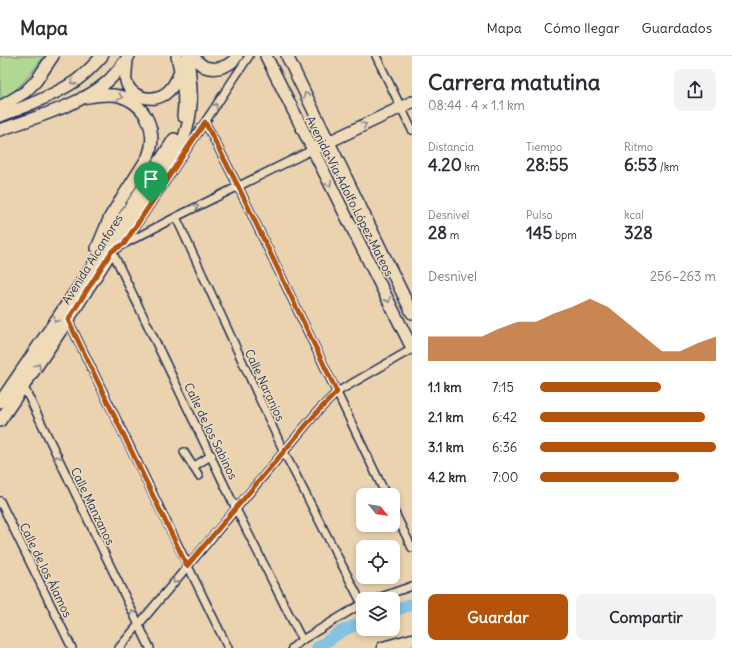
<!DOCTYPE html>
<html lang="es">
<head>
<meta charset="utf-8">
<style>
  :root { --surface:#fff; --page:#f2f2f3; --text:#2b2b33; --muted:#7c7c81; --line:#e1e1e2; --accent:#b45309 }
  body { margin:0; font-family:Delius,sans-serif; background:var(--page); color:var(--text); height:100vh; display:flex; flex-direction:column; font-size:15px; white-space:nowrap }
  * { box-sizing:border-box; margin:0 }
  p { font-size:13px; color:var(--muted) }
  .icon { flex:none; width:22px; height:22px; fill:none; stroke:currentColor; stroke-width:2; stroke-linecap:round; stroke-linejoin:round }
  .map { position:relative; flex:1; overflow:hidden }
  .panel { display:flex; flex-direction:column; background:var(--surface); width:320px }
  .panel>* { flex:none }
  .needle { width:26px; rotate:120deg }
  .fabs { position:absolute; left:356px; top:432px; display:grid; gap:8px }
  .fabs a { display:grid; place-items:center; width:44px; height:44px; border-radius:8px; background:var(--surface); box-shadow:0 2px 6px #0003; font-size:20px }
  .pin { position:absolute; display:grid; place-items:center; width:34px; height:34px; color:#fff; margin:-41px -17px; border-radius:50% 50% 50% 0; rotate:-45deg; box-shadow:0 0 4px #0007 }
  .pin .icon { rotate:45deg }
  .round { display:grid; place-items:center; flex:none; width:42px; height:42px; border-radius:8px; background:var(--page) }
  .head { display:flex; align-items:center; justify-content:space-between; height:68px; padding:0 16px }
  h1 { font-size:22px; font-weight:700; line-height:30px }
  .figures { display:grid; grid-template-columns:repeat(3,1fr); gap:6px; height:68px; padding:4px 16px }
  .figures div { display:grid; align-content:center }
  .figures b { font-size:17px; font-weight:700 }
  .figures small { font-size:11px; font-weight:400 }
  .figures p { font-size:11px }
  .chart { height:112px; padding:8px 16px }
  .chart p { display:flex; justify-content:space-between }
  .chart svg { width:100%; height:72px; margin-top:4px; fill:var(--accent); opacity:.7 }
  .cta { display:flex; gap:8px; margin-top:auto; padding:8px 16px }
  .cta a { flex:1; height:46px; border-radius:8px; background:var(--accent); color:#fff; font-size:16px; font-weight:700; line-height:46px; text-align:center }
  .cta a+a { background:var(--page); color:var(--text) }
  ul { padding:0 16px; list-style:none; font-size:13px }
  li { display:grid; grid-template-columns:64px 48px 1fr; align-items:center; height:30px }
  li i { height:10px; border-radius:5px; background:var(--accent) }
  header { display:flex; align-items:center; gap:24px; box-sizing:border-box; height:56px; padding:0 20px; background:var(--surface); border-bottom:1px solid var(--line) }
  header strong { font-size:19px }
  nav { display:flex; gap:22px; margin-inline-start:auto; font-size:14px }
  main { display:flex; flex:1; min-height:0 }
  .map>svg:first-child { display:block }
  .green { fill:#b1d792; stroke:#668378 }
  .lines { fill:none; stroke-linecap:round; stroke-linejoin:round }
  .river { stroke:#83c2e3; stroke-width:12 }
  .street-casing { stroke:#1b2f5e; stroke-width:10 }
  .secondary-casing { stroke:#1b2f5e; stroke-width:14 }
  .primary-casing { stroke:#1b2f5e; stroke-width:15 }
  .street { stroke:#f0dbb9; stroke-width:7 }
  .secondary { stroke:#f0dbb9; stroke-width:11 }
  .primary { stroke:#f0dbb9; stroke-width:12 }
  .oneway { stroke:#86858c }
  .route-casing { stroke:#fff; stroke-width:8 }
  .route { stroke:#b45309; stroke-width:5 }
  .labels { text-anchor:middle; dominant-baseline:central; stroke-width:3.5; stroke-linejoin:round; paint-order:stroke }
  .street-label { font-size:12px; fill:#1b2f5e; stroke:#f0dbb9 }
</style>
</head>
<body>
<header>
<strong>Mapa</strong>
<nav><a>Mapa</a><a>Cómo llegar</a><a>Guardados</a></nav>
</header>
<main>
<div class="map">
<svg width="412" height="592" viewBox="0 0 412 592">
  <rect width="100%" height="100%" fill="#ebd3af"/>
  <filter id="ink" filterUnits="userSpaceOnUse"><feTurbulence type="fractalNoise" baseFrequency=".025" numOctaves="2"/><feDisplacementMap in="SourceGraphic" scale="8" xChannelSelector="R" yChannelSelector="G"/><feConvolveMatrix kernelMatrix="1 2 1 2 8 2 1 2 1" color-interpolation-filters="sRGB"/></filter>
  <g filter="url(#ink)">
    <!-- green -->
    <path class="green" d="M 0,0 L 44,0 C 32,16 19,35 0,44 Z"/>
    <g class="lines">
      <!-- river -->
      <path class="river" d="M 393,555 L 412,548
        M 317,592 L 342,575 L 363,566"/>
      <!-- street casing -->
      <g class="street-casing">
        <path id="street" d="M 376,0 L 412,74
          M 205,66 L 238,130 L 386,439
          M 176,161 L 284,396 L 362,548
          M 125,186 L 249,0
          M 68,264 L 228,592
          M 23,329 L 150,592
          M 184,396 L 199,420
          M 193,411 L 212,399
          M 0,445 L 72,592
          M 393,453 L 412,492
          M 375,543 L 412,530
          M 302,584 L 236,453 L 112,195 L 124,188 L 176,161 L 312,94
          M 119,592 L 318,355 L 337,336 L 412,293
          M 292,592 L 302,584 L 363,547"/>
      </g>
      <!-- secondary casing -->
      <g class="secondary-casing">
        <path id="secondary" d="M 177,0 C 181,19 186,40 183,60
          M 193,0 C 196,4 201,9 205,11 C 217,15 231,10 237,0
          M 266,0 L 412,292
          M 287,0 L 412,257
          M 127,3 C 127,10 125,18 126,25 C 130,41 151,47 165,38 C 172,33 177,24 180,15
          M 82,42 C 94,40 107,37 119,40 C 147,48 158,76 148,101 L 110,161 L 97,192
          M 0,51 L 25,36 L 36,25 L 53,0
          M 0,60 C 25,51 55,39 77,24 C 86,17 94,9 102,0
          M 0,74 C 33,62 81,49 107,26 C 116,18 122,9 129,0
          M 312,94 L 412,46
          M 0,346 L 86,220 L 174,83
          M 0,365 L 68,264 L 184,81 C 195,52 191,30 188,0"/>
      </g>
      <!-- primary casing -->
      <g class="primary-casing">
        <path id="primary" d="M 383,592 L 412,584"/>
      </g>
      <!-- street -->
      <use href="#street" class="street"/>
      <!-- secondary -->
      <use href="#secondary" class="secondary"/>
      <!-- primary -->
      <use href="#primary" class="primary"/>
    </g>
    <!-- one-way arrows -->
    <defs><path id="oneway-chevron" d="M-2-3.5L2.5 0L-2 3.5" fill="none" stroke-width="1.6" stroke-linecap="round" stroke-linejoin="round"/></defs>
    <g class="oneway">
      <use href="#oneway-chevron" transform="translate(73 26) rotate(147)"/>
      <use href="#oneway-chevron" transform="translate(306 39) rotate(-116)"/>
      <use href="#oneway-chevron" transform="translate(120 41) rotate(16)"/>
      <use href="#oneway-chevron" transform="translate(215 50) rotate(-56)"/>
      <use href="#oneway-chevron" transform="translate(364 69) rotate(-26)"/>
      <use href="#oneway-chevron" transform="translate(329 128) rotate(63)"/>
      <use href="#oneway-chevron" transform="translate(196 151) rotate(-26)"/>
      <use href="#oneway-chevron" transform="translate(388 244) rotate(63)"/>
      <use href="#oneway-chevron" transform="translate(56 264) rotate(124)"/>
      <use href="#oneway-chevron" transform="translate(38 310) rotate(-56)"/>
      <use href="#oneway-chevron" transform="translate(57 402) rotate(-116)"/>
      <use href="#oneway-chevron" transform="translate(175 525) rotate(129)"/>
      <use href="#oneway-chevron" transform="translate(133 557) rotate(-116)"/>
    </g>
  </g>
  <g class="lines" filter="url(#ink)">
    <!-- route casing -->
    <g class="route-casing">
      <path id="route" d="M 205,66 L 238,130 L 337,336 L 318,355 L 187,510 L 68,264 L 112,195 L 124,188 Z"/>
    </g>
    <!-- route -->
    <use href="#route" class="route"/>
  </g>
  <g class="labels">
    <!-- street labels -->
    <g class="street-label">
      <text transform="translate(350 140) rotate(63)">Avenida Via Adolfo López Mateos</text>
      <text transform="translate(92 203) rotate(-58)">Avenida Alcanfores</text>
      <text transform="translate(265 329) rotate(65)">Calle Naranjos</text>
      <text transform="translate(211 375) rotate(64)">Calle de los Sabinos</text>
      <text transform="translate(93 450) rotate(64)">Calle Manzanos</text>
      <text transform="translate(46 514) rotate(64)">Calle de los Álamos</text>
    </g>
  </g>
</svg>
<div class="fabs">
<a><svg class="needle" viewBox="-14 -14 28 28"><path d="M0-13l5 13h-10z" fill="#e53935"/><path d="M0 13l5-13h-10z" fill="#7c7c81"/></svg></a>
<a><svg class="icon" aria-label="locate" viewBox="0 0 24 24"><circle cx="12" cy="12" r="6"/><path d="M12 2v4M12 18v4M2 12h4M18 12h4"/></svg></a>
<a><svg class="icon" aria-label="layers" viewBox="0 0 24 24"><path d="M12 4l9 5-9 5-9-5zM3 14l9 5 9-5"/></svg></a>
</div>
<div class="pin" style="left:151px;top:147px;background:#1e9e55"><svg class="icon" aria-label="arrive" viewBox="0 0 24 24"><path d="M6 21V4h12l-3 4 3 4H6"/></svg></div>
</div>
<section class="panel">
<div class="head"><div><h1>Carrera matutina</h1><p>08:44 · 4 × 1.1 km</p></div><a class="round"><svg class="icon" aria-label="share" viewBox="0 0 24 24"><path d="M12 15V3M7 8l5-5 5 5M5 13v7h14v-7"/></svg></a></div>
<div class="figures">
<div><p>Distancia</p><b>4.20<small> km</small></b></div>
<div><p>Tiempo</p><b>28:55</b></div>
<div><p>Ritmo</p><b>6:53<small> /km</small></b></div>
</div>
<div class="figures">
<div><p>Desnivel</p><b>28<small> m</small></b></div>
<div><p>Pulso</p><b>145<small> bpm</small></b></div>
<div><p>kcal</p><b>328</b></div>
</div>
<div class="chart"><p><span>Desnivel</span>256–263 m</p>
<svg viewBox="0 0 160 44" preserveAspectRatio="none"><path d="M0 44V29L10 29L20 29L30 29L40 24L50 20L60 20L70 15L80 11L90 6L100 11L110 20L120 29L130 38L140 38L150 33L160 29V44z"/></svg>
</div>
<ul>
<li><b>1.1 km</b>7:15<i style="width:69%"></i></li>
<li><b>2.1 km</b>6:42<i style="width:94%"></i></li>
<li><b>3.1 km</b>6:36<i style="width:100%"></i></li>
<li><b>4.2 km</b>7:00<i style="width:79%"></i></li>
</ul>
<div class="cta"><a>Guardar</a><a>Compartir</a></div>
</section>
</main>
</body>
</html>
